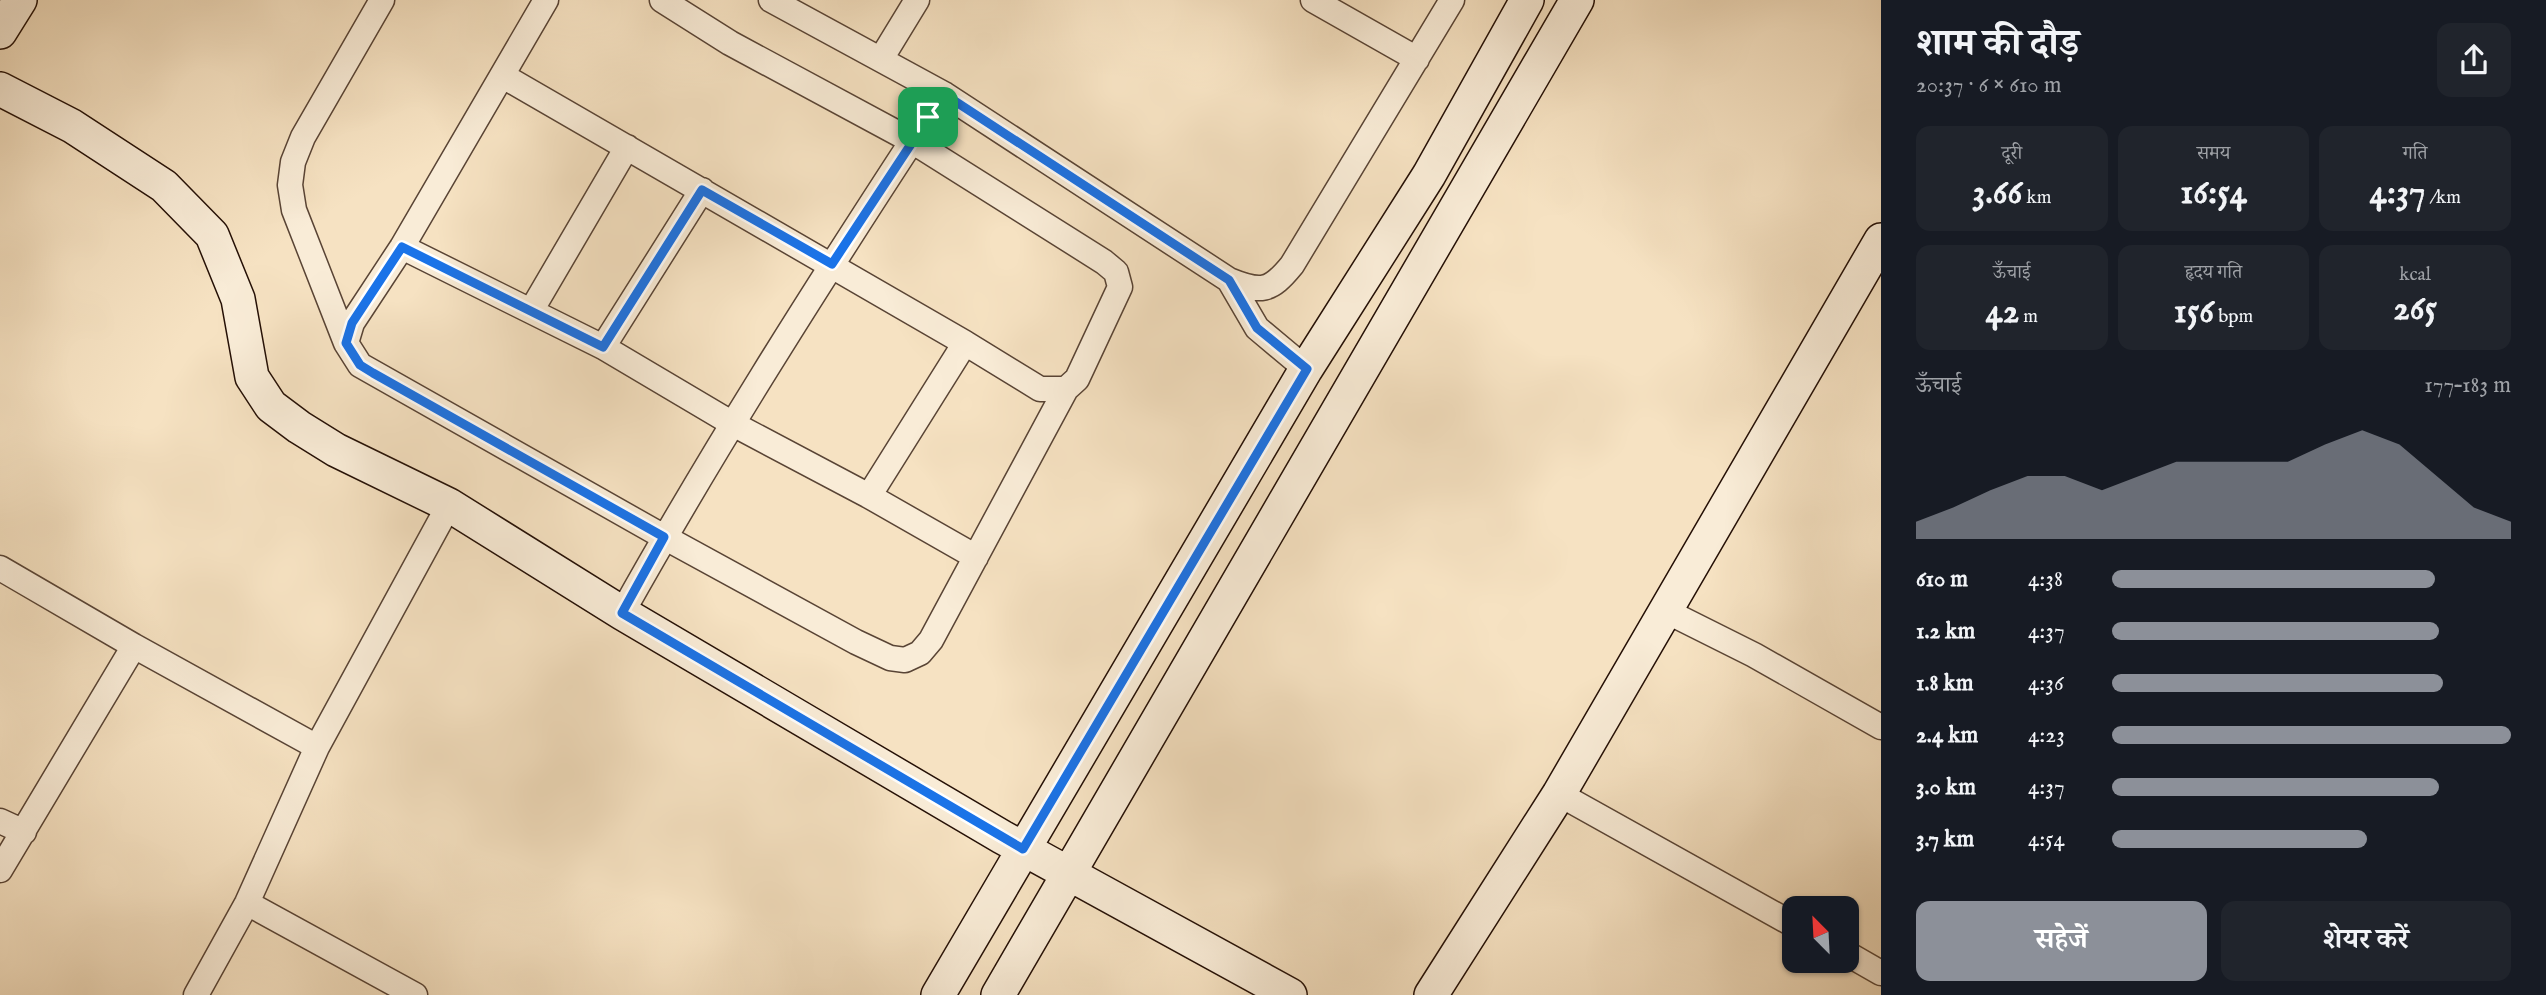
<!DOCTYPE html>
<html lang="hi">
<head>
<meta charset="utf-8">
<style>
  :root { --surface:#171b24; --page:#20242c; --text:#f1f3f6; --muted:#9ea1a6; --accent:#8c9099 }
  body { margin:0; font-family:"IM FELL English","Noto Serif Devanagari",serif; background:var(--page); color:var(--text); height:100vh; display:flex; flex-direction:column; font-size:26px; white-space:nowrap }
  * { box-sizing:border-box; margin:0 }
  p { font-size:23px; color:var(--muted) }
  .icon { flex:none; width:38px; height:38px; fill:none; stroke:currentColor; stroke-width:2; stroke-linecap:round; stroke-linejoin:round }
  .map { position:relative; flex:1; overflow:hidden }
  .details { display:flex; flex-direction:column; background:var(--surface); width:665px }
  .details>* { flex:none }
  .needle { width:46px; rotate:336deg }
  .tools { position:absolute; left:1782px; top:896px; display:grid; gap:14px }
  .tools a { display:grid; place-items:center; width:77px; height:77px; border-radius:14px; background:var(--surface); box-shadow:0 2px 5px #0004; font-size:35px }
  .pin { position:absolute; display:grid; place-items:center; width:60px; height:60px; color:#fff; margin:-30px; border-radius:14px; box-shadow:0 4px 10px #0006 }
  .round { display:grid; place-items:center; flex:none; width:74px; height:74px; border-radius:14px; background:var(--page) }
  .summary { display:flex; align-items:center; justify-content:space-between; height:119px; padding:0 35px }
  h1 { font-size:38px; font-weight:700; line-height:52px }
  .figures { display:grid; grid-template-columns:repeat(3,1fr); gap:10px; height:119px; padding:7px 35px }
  .figures div { display:grid; align-content:center; border-radius:14px; background:var(--page); text-align:center }
  .figures b { font-size:35px; font-weight:700 }
  .figures small { font-size:19px; font-weight:400 }
  .figures p { font-size:19px }
  .chart { height:196px; padding:14px 35px }
  .chart p { display:flex; justify-content:space-between }
  .chart svg { width:100%; height:126px; margin-top:7px; fill:var(--accent); opacity:.7 }
  .primary-button { display:flex; gap:14px; margin-top:auto; padding:14px 35px }
  .primary-button a { flex:1; height:80px; border-radius:14px; background:var(--accent); color:#fff; font-size:28px; font-weight:700; line-height:80px; text-align:center }
  .primary-button a+a { background:var(--page); color:var(--text) }
  ul { padding:0 35px; list-style:none; font-size:23px }
  li { display:grid; grid-template-columns:112px 84px 1fr; align-items:center; height:52px }
  li i { height:18px; border-radius:9px; background:var(--accent) }
  main { display:flex; flex:1; min-height:0 }
  .map>svg:first-child { display:block }
  .lines { fill:none; stroke-linecap:round; stroke-linejoin:round }
  .street-casing { stroke:#594435; stroke-width:27 }
  .secondary-casing { stroke:#251006; stroke-width:36 }
  .street { stroke:#f9ecd7; stroke-width:24 }
  .secondary { stroke:#f9ecd7; stroke-width:33 }
  .route-casing { stroke:#fff; stroke-width:14 }
  .route { stroke:#1a73e8; stroke-width:9 }
</style>
</head>
<body>
<main>
<div class="map">
<svg width="1881" height="995" viewBox="0 0 1881 995">
  <rect width="100%" height="100%" fill="#f6e2c2"/>
  <filter id="stains"><feTurbulence type="fractalNoise" baseFrequency=".00286" numOctaves="4"/><feColorMatrix values="0 0 0 0 .2 0 0 0 0 .09 0 0 0 0 .02 0 0 0 .5 -.17"/></filter>
  <radialGradient id="worn" r=".72"><stop offset=".6" stop-color="#630" stop-opacity="0"/><stop offset="1" stop-color="#630" stop-opacity=".3"/></radialGradient>
  <g class="lines">
    <!-- street casing -->
    <g class="street-casing">
      <path id="street" d="M 546,0 L 402,247 L 352,323 L 346,343 L 360,365 L 664,537 L 856,642 L 890,658 L 905,660 L 920,653 L 931,640 L 1066,389
        M 662,0 L 730,43 L 912,141 L 944,94
        M 771,0 L 944,94 L 1229,280 C 1261,293 1270,292 1292,265 L 1452,0
        M 1313,0 L 1417,59
        M 881,59 L 917,0
        M 503,76 L 965,343
        M 402,247 L 603,347 L 733,424 L 869,496
        M 1229,280 L 1257,328 L 1306,369
        M 531,311 L 627,147
        M 346,343 L 294,210 L 290,185 L 293,162 L 303,137 L 382,0
        M 603,347 L 702,190
        M 0,568 L 134,646 L 317,747 L 449,505
        M 1664,610 L 1754,655 L 1881,727
        M 622,613 C 712,452 811,296 912,141 L 1104,262 L 1116,272 L 1120,287 L 1077,379 L 1066,389 L 1040,389 L 965,343 L 869,496 L 976,557
        M 1559,794 L 1794,925
        M 0,821 L 24,832
        M 0,870 L 134,646
        M 247,903 L 415,995
        M 1846,953 L 1881,973
        M 196,995 L 247,903 L 317,747"/>
    </g>
    <!-- secondary casing -->
    <g class="secondary-casing">
      <path id="secondary" d="M 0,32 L 20,0
        M 0,89 L 72,126 L 164,186 L 212,235 L 238,299 L 252,377 L 271,406 L 299,427 L 336,450 L 449,505 L 622,613 L 1002,837 L 1290,995
        M 938,995 L 1306,369 L 1429,175 L 1527,0
        M 998,995 L 1577,0
        M 1431,995 L 1559,794 L 1881,240"/>
    </g>
    <!-- street -->
    <use href="#street" class="street"/>
    <!-- secondary -->
    <use href="#secondary" class="secondary"/>
  </g>
  <g class="lines">
    <!-- route casing -->
    <g class="route-casing">
      <path id="route" d="M 944,94 L 1229,280 L 1257,328 L 1307,369 L 1023,849 L 622,613 L 664,537 L 373,373 L 360,365 L 346,343 L 352,323 L 402,247 L 603,347 L 702,190 L 832,264 Z"/>
    </g>
    <!-- route -->
    <use href="#route" class="route"/>
  </g>
  <rect width="100%" height="100%" filter="url(#stains)"/>
  <rect width="100%" height="100%" fill="url(#worn)"/>
</svg>
<div class="tools">
<a><svg class="needle" viewBox="-14 -14 28 28"><path d="M0-13l5 13h-10z" fill="#e53935"/><path d="M0 13l5-13h-10z" fill="#9ea1a6"/></svg></a>
</div>
<div class="pin" style="left:928px;top:117px;background:#1e9e55"><svg class="icon" aria-label="arrive" viewBox="0 0 24 24"><path d="M6 21V4h12l-3 4 3 4H6"/></svg></div>
</div>
<section class="details">
<div class="summary"><div><h1>शाम की दौड़</h1><p>20:37 · 6 × 610 m</p></div><a class="round"><svg class="icon" aria-label="share" viewBox="0 0 24 24"><path d="M12 15V3M7 8l5-5 5 5M5 13v7h14v-7"/></svg></a></div>
<div class="figures">
<div><p>दूरी</p><b>3.66<small> km</small></b></div>
<div><p>समय</p><b>16:54</b></div>
<div><p>गति</p><b>4:37<small> /km</small></b></div>
</div>
<div class="figures">
<div><p>ऊँचाई</p><b>42<small> m</small></b></div>
<div><p>हृदय गति</p><b>156<small> bpm</small></b></div>
<div><p>kcal</p><b>265</b></div>
</div>
<div class="chart"><p><span>ऊँचाई</span>177–183 m</p>
<svg viewBox="0 0 160 44" preserveAspectRatio="none"><path d="M0 44V38L10 33L20 27L30 22L40 22L50 27L60 22L70 17L80 17L90 17L100 17L110 11L120 6L130 11L140 22L150 33L160 38V44z"/></svg>
</div>
<ul>
<li><b>610 m</b>4:38<i style="width:81%"></i></li>
<li><b>1.2 km</b>4:37<i style="width:82%"></i></li>
<li><b>1.8 km</b>4:36<i style="width:83%"></i></li>
<li><b>2.4 km</b>4:23<i style="width:100%"></i></li>
<li><b>3.0 km</b>4:37<i style="width:82%"></i></li>
<li><b>3.7 km</b>4:54<i style="width:64%"></i></li>
</ul>
<div class="primary-button"><a>सहेजें</a><a>शेयर करें</a></div>
</section>
</main>
</body>
</html>
